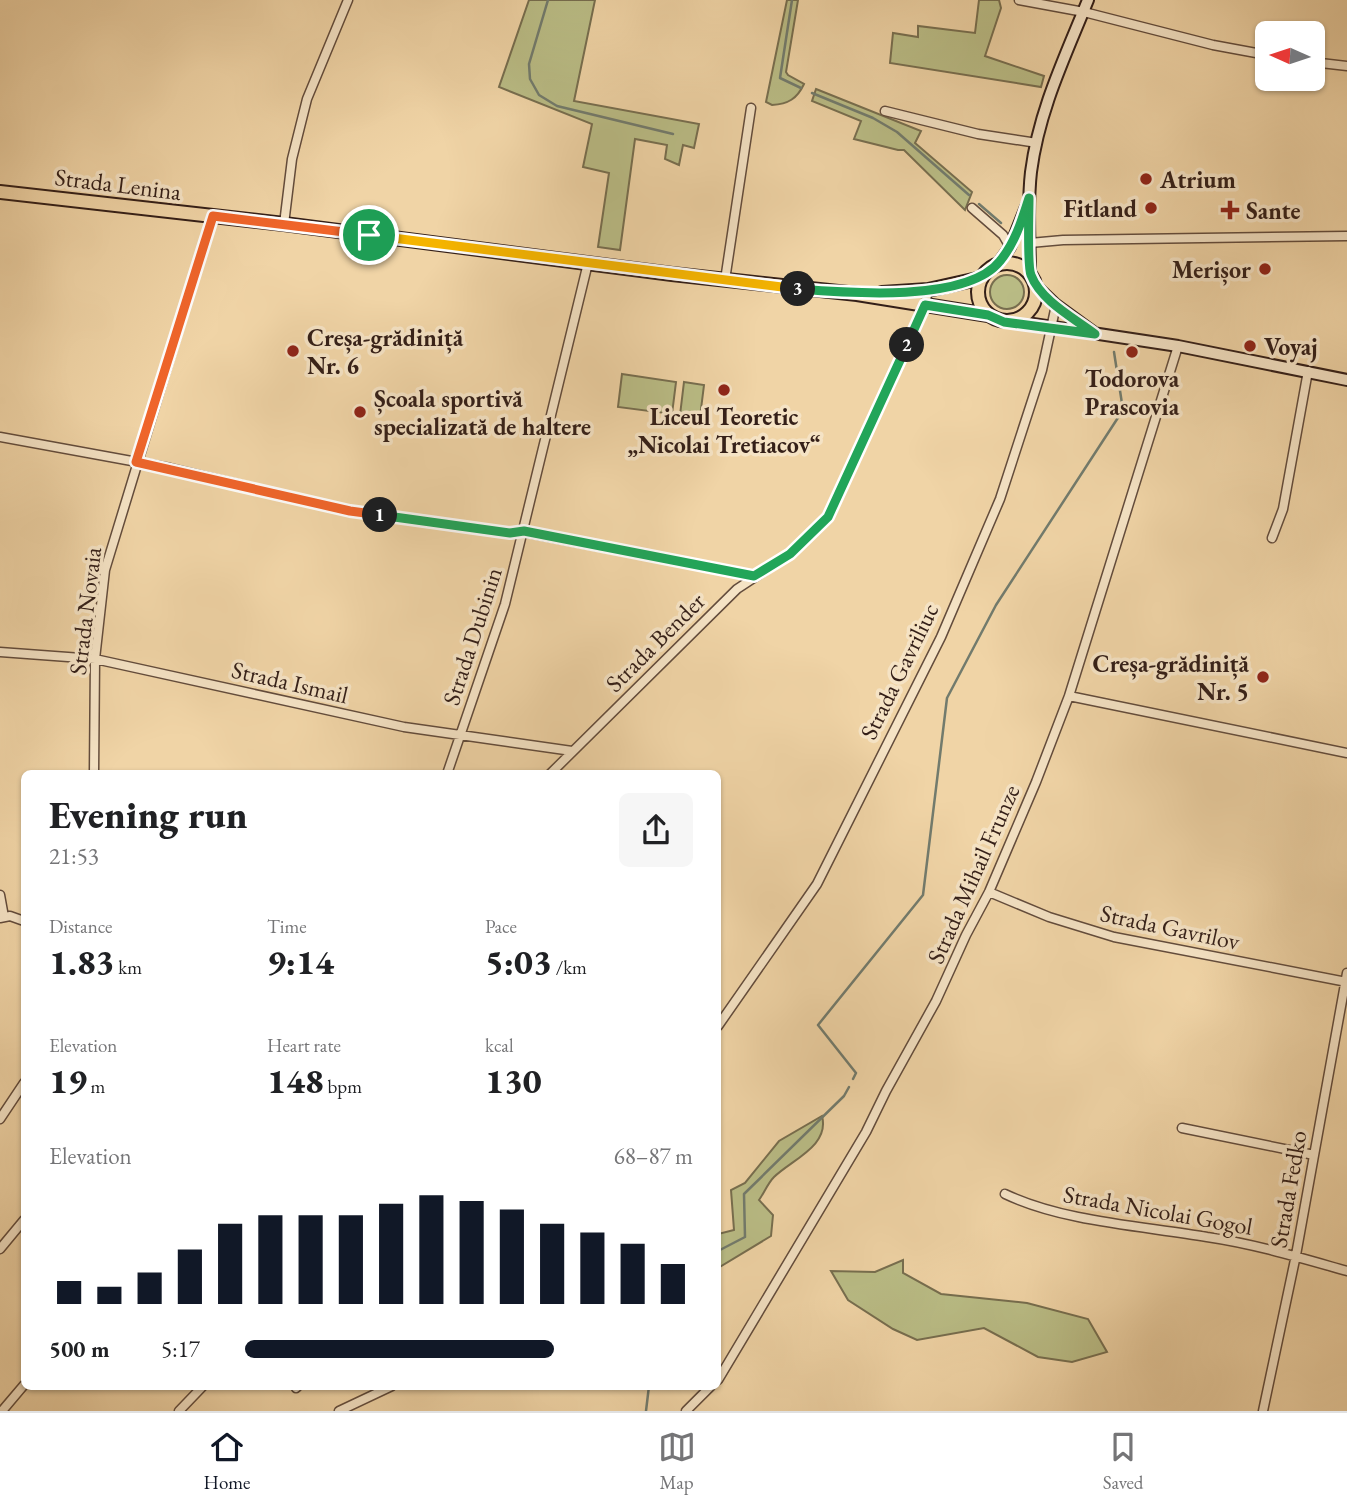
<!DOCTYPE html>
<html lang="en">
<head>
<meta charset="utf-8">
<style>
  :root { --surface:#fff; --page:#f6f6f6; --text:#202124; --muted:#757577; --line:#e0e0e0; --accent:#111827 }
  body { margin:0; font-family:"EB Garamond",serif; background:var(--page); color:var(--text); height:100vh; display:flex; flex-direction:column; font-size:26px; white-space:nowrap }
  * { box-sizing:border-box; margin:0 }
  p { font-size:23px; color:var(--muted) }
  .icon { flex:none; width:38px; height:38px; fill:none; stroke:currentColor; stroke-width:2; stroke-linecap:round; stroke-linejoin:round }
  .map { position:relative; flex:1; overflow:hidden }
  .side { position:absolute; left:21px; top:770px; width:700px; height:620px; display:flex; flex-direction:column; background:var(--surface); border-radius:10px; box-shadow:0 2px 5px #0004 }
  .side>* { flex:none }
  .needle { width:46px; rotate:273deg }
  .controls { position:absolute; left:1255px; top:21px; display:grid; gap:14px }
  .controls a { display:grid; place-items:center; width:70px; height:70px; border-radius:10px; background:var(--surface); box-shadow:0 2px 5px #0004; font-size:35px }
  .pin { position:absolute; display:grid; place-items:center; width:60px; height:60px; color:#fff; margin:-30px; border:4px solid #fff; border-radius:50%; box-shadow:0 2px 7px #0007 }
  .km { position:absolute; width:35px; height:35px; margin:-18px; border-radius:50%; background:#222; color:#fff; font-size:19px; line-height:35px; text-align:center }
  .round { display:grid; place-items:center; flex:none; width:74px; height:74px; border-radius:10px; background:var(--page) }
  .headline { display:flex; align-items:center; justify-content:space-between; height:119px; padding:0 28px }
  h1 { font-size:38px; font-weight:800; line-height:52px }
  .stats { display:grid; grid-template-columns:repeat(3,1fr); gap:10px; height:119px; padding:7px 28px }
  .stats div { display:grid; align-content:center }
  .stats b { font-size:35px; font-weight:800 }
  .stats small { font-size:19px; font-weight:400 }
  .stats p { font-size:19px }
  .chart { height:196px; padding:14px 28px }
  .chart p { display:flex; justify-content:space-between }
  .chart svg { width:100%; height:126px; margin-top:7px; stroke:var(--accent); stroke-width:6 }
  ul { padding:0 28px; list-style:none; font-size:23px }
  li { display:grid; grid-template-columns:112px 84px 1fr; align-items:center; height:52px }
  li i { height:18px; border-radius:9px; background:var(--accent) }
  .dock { display:flex; justify-content:space-around; align-items:center; height:98px; border-top:2px solid var(--line); background:var(--surface); font-size:19px; color:var(--muted) }
  .dock a { display:grid; justify-items:center; gap:4px }
  .dock .current { color:var(--accent) }
  .map>svg:first-child { display:block }
  .green { fill:#babd86; stroke:#776e4f; stroke-width:2 }
  .lines { fill:none; stroke-linecap:round; stroke-linejoin:round }
  .stream { stroke:#727b6d; stroke-width:2.5 }
  .street-casing { stroke:#634c3c; stroke-width:11 }
  .secondary-casing { stroke:#341f18; stroke-width:14 }
  .primary-casing { stroke:#341f18; stroke-width:16 }
  .street { stroke:#f5e3c5; stroke-width:8 }
  .secondary { stroke:#f5e3c5; stroke-width:10 }
  .primary { stroke:#f0d4a6; stroke-width:12 }
  .split-1-casing { stroke:#fff; stroke-width:14 }
  .split-2-casing { stroke:#fff; stroke-width:14 }
  .split-3-casing { stroke:#fff; stroke-width:14 }
  .split-4-casing { stroke:#fff; stroke-width:14 }
  .split-1 { stroke:#f0652b; stroke-width:9 }
  .split-2 { stroke:#22a559; stroke-width:9 }
  .split-3 { stroke:#22a559; stroke-width:9 }
  .split-4 { stroke:#f5b400; stroke-width:9 }
  .poi-dot { fill:#8f2418; stroke:#f5e3c5; stroke-width:2.5 }
  .labels { text-anchor:middle; dominant-baseline:central; stroke-width:7; stroke-linejoin:round; paint-order:stroke }
  .poi-label { font-size:24px; font-weight:bold; fill:#341f18; stroke:#f5e3c5; text-anchor:start }
  .street-label { font-size:24px; fill:#341f18; stroke:#f5e3c5 }
</style>
</head>
<body>
<div class="map">
<svg width="1347" height="1411" viewBox="0 0 1347 1411">
  <rect width="100%" height="100%" fill="#f0d4a6"/>
  <filter id="stains"><feTurbulence type="fractalNoise" baseFrequency=".00286" numOctaves="4"/><feColorMatrix values="0 0 0 0 .2 0 0 0 0 .09 0 0 0 0 .02 0 0 0 .5 -.17"/></filter>
  <radialGradient id="worn" r=".72"><stop offset=".6" stop-color="#630" stop-opacity="0"/><stop offset="1" stop-color="#630" stop-opacity=".3"/></radialGradient>
  <!-- green -->
  <path class="green" d="M 529,0 L 595,0 L 574,101 L 699,124 L 694,148 L 683,145 L 679,165 L 665,159 L 667,145 L 635,139 L 620,250 L 598,247 L 609,173 L 583,167 L 592,124 L 499,87 Z
    M 787,0 L 798,0 L 786,72 L 788,75 L 804,84 C 797,99 788,104 772,105 L 766,102 Z
    M 979,0 L 999,0 L 1001,8 L 985,56 L 1044,76 L 1041,87 L 890,63 L 893,33 L 918,37 L 918,26 L 975,33 Z
    M 816,89 L 921,131 L 915,143 L 972,192 L 965,210 L 904,150 L 898,150 L 854,139 L 861,121 L 812,101 Z
    M990 292a17 17 0 1 1 34 0a17 17 0 1 1-34 0Z
    M 622,374 L 676,382 L 672,414 L 618,407 Z
    M 684,382 L 704,385 L 700,417 L 680,415 Z
    M 822,1116 C 830,1146 791,1160 774,1177 C 768,1183 764,1193 759,1200 L 773,1215 L 771,1236 L 718,1268 L 718,1234 L 734,1230 L 731,1190 L 745,1183 L 779,1141 Z
    M 903,1260 L 903,1273 L 941,1294 L 1027,1303 L 1088,1319 L 1107,1352 L 1072,1362 L 1038,1357 L 984,1328 L 917,1340 L 893,1329 L 848,1300 L 831,1271 L 875,1272 Z"/>
  <g class="lines">
    <!-- stream -->
    <path class="stream" d="M 548,0 L 529,64 L 530,79 L 539,95 L 557,106 L 673,134
      M 792,0 L 780,78 L 801,88
      M 812,93 L 873,118 L 897,132 L 969,195
      M 979,204 L 1001,223
      M 853,1079 L 856,1073 L 818,1025 L 923,895 L 947,698 L 996,605 L 1123,410 L 1114,352
      M 718,1251 L 745,1237 L 744,1194 L 844,1096 L 849,1087
      M 646,1411 L 649,1386"/>
    <!-- street casing -->
    <g class="street-casing">
      <path id="street" d="M 1019,0 L 1084,12 L 1213,45 L 1267,55
        M 1312,62 L 1347,66
        M 885,111 L 978,134 L 1037,143
        M 972,208 L 1003,235 L 1010,247
        M 284,224 L 292,159 L 307,99 L 348,0
        M 1030,243 L 1063,240 L 1347,236
        M 725,280 L 751,108
        M 0,437 L 170,468 L 350,511 L 510,533 L 524,532 L 754,576
        M 1272,538 L 1283,509 L 1308,371
        M 0,652 L 95,659 L 404,727 L 572,751
        M 1069,696 L 1347,753
        M 94,774 L 95,659 L 105,570 L 213,216
        M 447,774 L 505,604 L 588,263
        M 550,774 L 737,589 L 790,554 L 828,518 L 925,305 L 928,290
        M 989,892 L 1049,917 L 1114,937 L 1347,982
        M 0,895 L 4,917
        M 0,918 L 10,916 L 24,921
        M 718,1026 L 817,884 L 941,637 L 1000,499 L 1042,370 L 1056,305
        M 0,1119 L 24,1083
        M 1182,1128 L 1314,1155
        M 1005,1194 C 1064,1222 1143,1226 1207,1237 C 1255,1244 1301,1258 1347,1271
        M 0,1249 L 24,1220
        M 718,1380 L 866,1132 L 886,1091 L 936,1001 L 966,935 L 989,892 L 1036,782 L 1069,696 L 1178,346
        M 296,1388 L 298,1386
        M 2,1411 L 24,1385
        M 179,1411 L 203,1386
        M 339,1411 L 392,1386
        M 686,1411 L 711,1386
        M 1263,1411 L 1296,1255 L 1347,973"/>
    </g>
    <!-- secondary casing -->
    <g class="secondary-casing">
      <path id="secondary" d="M 998,264 L 1010,247 L 1026,207
        M 1030,274 C 1030,240 1027,206 1031,172 C 1039,110 1065,57 1088,0
        M 1036,286 L 1056,305 L 1093,332
        M 1013,321 L 1178,346 L 1347,380"/>
    </g>
    <!-- primary casing -->
    <g class="primary-casing">
      <path id="primary" d="M 0,192 L 284,224 L 672,274 L 857,294 L 988,315
        M978 292a29 29 0 1 1 58 0a29 29 0 1 1-58 0Z
        M 882,293 L 928,290 L 982,278"/>
    </g>
    <!-- street -->
    <use href="#street" class="street"/>
    <!-- secondary -->
    <use href="#secondary" class="secondary"/>
    <!-- primary -->
    <use href="#primary" class="primary"/>
  </g>
  <g class="lines">
    <!-- split-1 casing -->
    <g class="split-1-casing">
      <path id="split-1" d="M 369,235 L 213,216 L 136,462 L 350,511 L 380,515"/>
    </g>
    <!-- split-2 casing -->
    <g class="split-2-casing">
      <path id="split-2" d="M 380,515 L 510,533 L 524,531 L 754,576 L 790,554 L 828,517 L 907,345"/>
    </g>
    <!-- split-3 casing -->
    <g class="split-3-casing">
      <path id="split-3" d="M 798,289 C 847,293 967,303 1000,261 C 1015,243 1022,220 1029,198 C 1029,212 1027,266 1031,275 C 1041,301 1074,318 1095,334 L 1004,322 L 988,315 L 925,305 L 907,345"/>
    </g>
    <!-- split-4 casing -->
    <g class="split-4-casing">
      <path id="split-4" d="M 369,235 L 798,289"/>
    </g>
    <!-- split-1 -->
    <use href="#split-1" class="split-1"/>
    <!-- split-2 -->
    <use href="#split-2" class="split-2"/>
    <!-- split-3 -->
    <use href="#split-3" class="split-3"/>
    <!-- split-4 -->
    <use href="#split-4" class="split-4"/>
  </g>
  <!-- markers -->
  <g class="poi-dot">
    <circle cx="1146" cy="179" r="7"/>
    <circle cx="1151" cy="208" r="7"/>
    <path d="M1226.5 199.5h7v7h7v7h-7v7h-7v-7h-7v-7h7z"/>
    <circle cx="1265" cy="269" r="7"/>
    <circle cx="1250" cy="346" r="7"/>
    <circle cx="293" cy="351" r="7"/>
    <circle cx="1132" cy="352" r="7"/>
    <circle cx="724" cy="390" r="7"/>
    <circle cx="360" cy="412" r="7"/>
    <circle cx="1263" cy="677" r="7"/>
  </g>
  <g class="labels">
    <!-- poi labels -->
    <g class="poi-label">
      <text x="1160" y="179">Atrium</text>
      <text x="1137" y="208" text-anchor="end">Fitland</text>
      <text x="1246" y="210">Sante</text>
      <text x="1251" y="269" text-anchor="end">Merișor</text>
      <text x="307" y="337">Creșa-grădiniță<tspan x="307" dy="28">Nr. 6</tspan></text>
      <text x="1264" y="346">Voyaj</text>
      <text x="1132" y="378" text-anchor="middle">Todorova<tspan x="1132" dy="28">Prascovia</tspan></text>
      <text x="374" y="398">Școala sportivă<tspan x="374" dy="28">specializată de haltere</tspan></text>
      <text x="724" y="416" text-anchor="middle">Liceul Teoretic<tspan x="724" dy="28">„Nicolai Tretiacov“</tspan></text>
      <text x="1249" y="663" text-anchor="end">Creșa-grădiniță<tspan x="1249" dy="28">Nr. 5</tspan></text>
    </g>
    <!-- street labels -->
    <g class="street-label">
      <text transform="translate(118 184) rotate(7)">Strada Lenina</text>
      <text transform="translate(85 611) rotate(-83)">Strada Novaia</text>
      <text transform="translate(472 636) rotate(-72)">Strada Dubinin</text>
      <text transform="translate(655 642) rotate(-45)">Strada Bender</text>
      <text transform="translate(899 671) rotate(-64)">Strada Gavriliuc</text>
      <text transform="translate(290 682) rotate(13)">Strada Ismail</text>
      <text transform="translate(973 874) rotate(-66)">Strada Mihail Frunze</text>
      <text transform="translate(1170 927) rotate(12)">Strada Gavrilov</text>
      <text transform="translate(1288 1189) rotate(-80)">Strada Fedko</text>
      <text transform="translate(1158 1210) rotate(10)">Strada Nicolai Gogol</text>
    </g>
  </g>
  <rect width="100%" height="100%" filter="url(#stains)"/>
  <rect width="100%" height="100%" fill="url(#worn)"/>
</svg>
<div class="controls">
<a><svg class="needle" viewBox="-14 -14 28 28"><path d="M0-13l5 13h-10z" fill="#e53935"/><path d="M0 13l5-13h-10z" fill="#757577"/></svg></a>
</div>
<div class="pin" style="left:369px;top:235px;background:#1e9e55"><svg class="icon" aria-label="arrive" viewBox="0 0 24 24"><path d="M6 21V4h12l-3 4 3 4H6"/></svg></div>
<b class="km" style="left:380px;top:515px">1</b>
<b class="km" style="left:907px;top:345px">2</b>
<b class="km" style="left:798px;top:289px">3</b>
<section class="side">
<div class="headline"><div><h1>Evening run</h1><p>21:53</p></div><a class="round"><svg class="icon" aria-label="share" viewBox="0 0 24 24"><path d="M12 15V3M7 8l5-5 5 5M5 13v7h14v-7"/></svg></a></div>
<div class="stats">
<div><p>Distance</p><b>1.83<small> km</small></b></div>
<div><p>Time</p><b>9:14</b></div>
<div><p>Pace</p><b>5:03<small> /km</small></b></div>
</div>
<div class="stats">
<div><p>Elevation</p><b>19<small> m</small></b></div>
<div><p>Heart rate</p><b>148<small> bpm</small></b></div>
<div><p>kcal</p><b>130</b></div>
</div>
<div class="chart"><p><span>Elevation</span>68–87 m</p>
<svg viewBox="0 0 160 44" preserveAspectRatio="none"><path d="M5 44V36M15 44V38M25 44V33M35 44V25M45 44V16M55 44V13M65 44V13M75 44V13M85 44V9M95 44V6M105 44V8M115 44V11M125 44V16M135 44V19M145 44V23M155 44V30"/></svg>
</div>
<ul>
<li><b>500 m</b>5:17<i style="width:69%"></i></li>
</ul>
</section>
</div>
<nav class="dock">
<a class="current"><svg class="icon" aria-label="home" viewBox="0 0 24 24"><path d="M3 11l9-7 9 7M6 9v11h12V9"/></svg>Home</a>
<a><svg class="icon" aria-label="map" viewBox="0 0 24 24"><path d="M3 6l6-2 6 2 6-2v14l-6 2-6-2-6 2zM9 4v14M15 6v14"/></svg>Map</a>
<a><svg class="icon" aria-label="saved" viewBox="0 0 24 24"><path d="M7 4h10v16l-5-4-5 4z"/></svg>Saved</a>
</nav>
</body>
</html>
